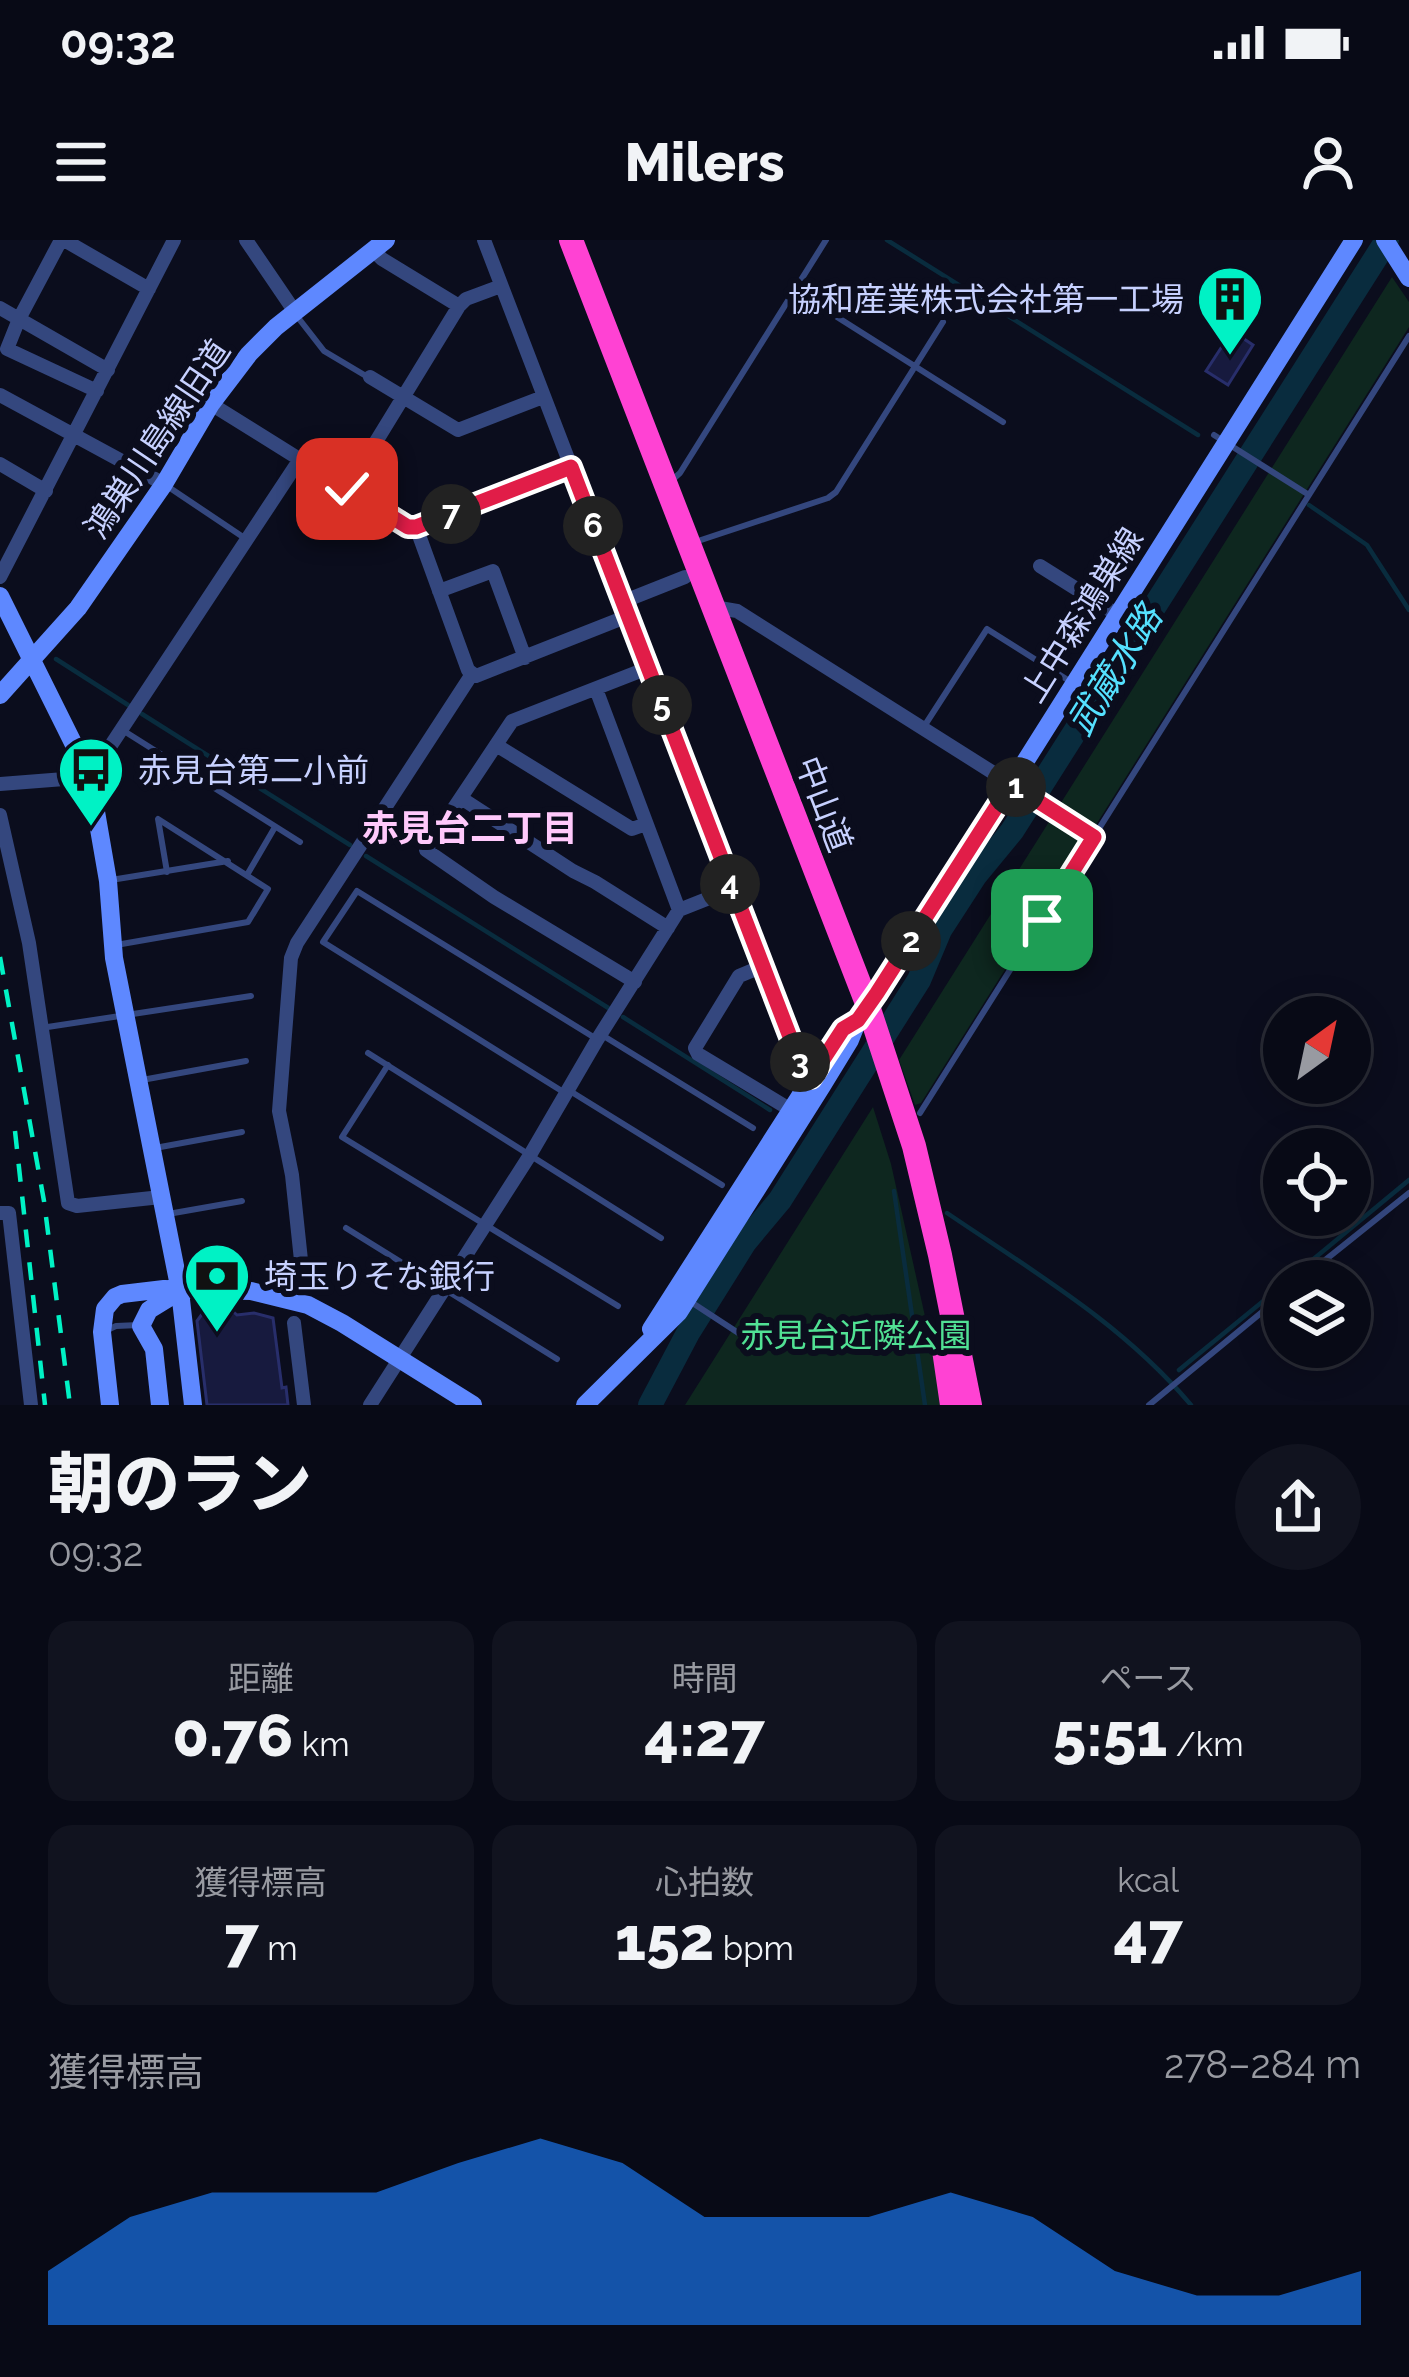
<!DOCTYPE html>
<html lang="ja">
<head>
<meta charset="utf-8">
<style>
  :root { --surface:#080a16; --page:#11131f; --text:#f1f3f6; --muted:#989aa1; --line:#292b35; --accent:#1a73e8 }
  body { margin:0; font-family:Raleway,"Noto Sans JP",sans-serif; background:var(--page); color:var(--text); height:100vh; display:flex; flex-direction:column; font-size:45px; white-space:nowrap }
  * { box-sizing:border-box; margin:0 }
  p { font-size:39px; color:var(--muted) }
  .icon { flex:none; width:66px; height:66px; fill:none; stroke:currentColor; stroke-width:2; stroke-linecap:round; stroke-linejoin:round }
  .map { position:relative; height:1165px; overflow:hidden }
  .side { display:flex; flex-direction:column; background:var(--surface); flex:1 }
  .side>* { flex:none }
  .needle { width:78px; rotate:33deg }
  .controls { position:absolute; left:1263px; top:756px; display:grid; gap:24px }
  .controls a { display:grid; place-items:center; width:108px; height:108px; border-radius:50%; background:var(--surface); box-shadow:0 6px 30px #0003,0 0 0 3px var(--line); font-size:60px }
  .pin { position:absolute; display:grid; place-items:center; width:102px; height:102px; color:#fff; margin:-51px; border-radius:24px; box-shadow:0 6px 18px #0006 }
  .km { position:absolute; width:60px; height:60px; margin:-30px; border-radius:50%; background:#222; color:#fff; font-size:33px; line-height:60px; text-align:center }
  .round { display:grid; place-items:center; flex:none; width:126px; height:126px; border-radius:63px; background:var(--page) }
  .summary { display:flex; align-items:center; justify-content:space-between; height:204px; padding:0 48px }
  h1 { font-size:66px; font-weight:800; line-height:90px }
  .metrics { display:grid; grid-template-columns:repeat(3,1fr); gap:18px; height:204px; padding:12px 48px }
  .metrics div { display:grid; align-content:center; border-radius:24px; background:var(--page); text-align:center }
  .metrics b { font-size:60px; font-weight:800 }
  .metrics small { font-size:33px; font-weight:400 }
  .metrics p { font-size:33px }
  .chart { height:336px; padding:24px 48px }
  .chart p { display:flex; justify-content:space-between }
  .chart svg { width:100%; height:216px; margin-top:12px; fill:var(--accent); opacity:.7 }
  .status { display:flex; justify-content:space-between; align-items:center; height:84px; padding:0 60px; background:var(--surface); direction:ltr }
  .status svg { height:33px; fill:currentColor }
  header { display:flex; justify-content:space-between; align-items:center; height:156px; padding:0 48px; background:var(--surface); font-size:54px; font-weight:800 }
  .map>svg:first-child { display:block }
  .green { fill:#0e271f }
  .lines { fill:none; stroke-linecap:round; stroke-linejoin:round }
  .stream { stroke:#092c3e; stroke-width:4.5 }
  .river { stroke:#092c3e; stroke-width:24 }
  .building { fill:#171a3e; stroke:#282e6b; stroke-width:3 }
  .lane { stroke:#34477e; stroke-width:6 }
  .street { stroke:#34477e; stroke-width:14 }
  .secondary { stroke:#5e88ff; stroke-width:18 }
  .highway { stroke:#ff42d3; stroke-width:24 }
  .rail { stroke:#00f2c5; stroke-width:4.5; stroke-dasharray:18 15; stroke-linecap:butt }
  .route-casing { stroke:#fff; stroke-width:24 }
  .route { stroke:#e11d48; stroke-width:15 }
  .labels { text-anchor:middle; dominant-baseline:central; stroke-width:12; stroke-linejoin:round; paint-order:stroke }
  .poi-label { font-size:33px; fill:#c7d1ff; stroke:#0b0d1d; text-anchor:start }
  .street-label { font-size:33px; fill:#c7d1ff; stroke:#0b0d1d }
  .park-label { font-size:33px; fill:#51e194; stroke:#0b0d1d }
  .water-label { font-size:36px; font-style:italic; fill:#55e1ff; stroke:#0b0d1d }
  .neighbourhood-label { font-size:36px; font-weight:bold; fill:#ffc9fb; stroke:#0b0d1d }
</style>
</head>
<body>
<div class="status"><b>09:32</b><svg viewBox="0 0 49 12"><path d="M0 12V9h3v3zM5 12V6h3v6zM10 12V3h3v9zM15 12V0h3v12zM26 1h20v11H26zM47 4h2v5h-2z"/></svg></div>
<header><svg class="icon" aria-label="menu" viewBox="0 0 24 24"><path d="M4 6h16M4 12h16M4 18h16"/></svg>Milers<svg class="icon" aria-label="person" viewBox="0 0 24 24"><circle cx="12" cy="8" r="4"/><path d="M4 21q1-7 8-7t8 7"/></svg></header>
<div class="map">
<svg width="1409" height="1165" viewBox="0 0 1409 1165">
  <rect width="100%" height="100%" fill="#0b0d1d"/>
  <!-- green -->
  <path class="green" d="M 1392,37 L 1409,62 L 1409,87 L 921,863 L 915,865 L 899,820 Z
    M 873,867 L 891,924 L 939,1139 L 942,1165 L 685,1165 Z"/>
  <g class="lines">
    <!-- stream -->
    <path class="stream" d="M 887,0 L 1198,195
      M 1309,265 L 1367,305 L 1409,370
      M 56,419 L 128,465
      M 142,474 L 350,605
      M 366,616 L 610,769
      M 623,777 L 770,870
      M 894,951 L 925,1165
      M 947,973 C 1034,1032 1123,1084 1191,1165
      M 1287,1041 L 1409,940
      M 1179,1130 L 1284,1044"/>
    <!-- river -->
    <path class="river" d="M 650,1165 L 688,1093 L 745,1002 L 780,960 L 919,740 L 940,690 L 975,636 L 1012,591 L 1387,0"/>
  </g>
  <!-- building -->
  <path class="building" d="M 1232,91 L 1253,105 L 1228,145 L 1206,131 Z
    M 228,1067 L 237,1075 L 254,1073 L 273,1078 L 282,1148 L 286,1147 L 288,1165 L 207,1165 L 197,1081 L 205,1070 Z"/>
  <g class="lines">
    <!-- lane -->
    <path class="lane" d="M 807,58 L 1003,182
      M 296,75 L 324,111 L 366,136
      M 1214,195 L 1309,255
      M 670,242 L 680,233 L 826,0
      M 167,246 L 246,299
      M 695,302 L 828,258 L 836,252 L 943,82
      M 925,485 L 987,389 L 1071,442
      M 124,491 L 300,602
      M 1014,546 L 1094,597
      M 247,635 L 275,587
      M 111,640 L 228,621
      M 116,705 L 248,682 L 268,649 L 158,579 L 167,632
      M 41,788 L 251,756
      M 602,795 L 753,888
      M 368,813 L 661,998
      M 388,825 L 342,897 L 618,1066
      M 142,840 L 246,821
      M 570,851 L 722,945
      M 565,853 L 323,702 L 357,651 L 595,798
      M 920,873 L 1409,96
      M 155,908 L 242,892
      M 168,974 L 242,961
      M 346,988 L 557,1119
      M 1299,1041 L 1409,953
      M 691,1062 L 743,1096
      M 105,1091 L 116,1086 L 139,1085
      M 1149,1165 L 1284,1054"/>
    <!-- street -->
    <path class="street" d="M 61,0 L 19,79 L 7,109 L 97,151
      M 64,0 L 149,49
      M 246,0 L 295,72
      M 484,0 L 802,828 L 816,842
      M 374,11 L 382,19 L 459,66
      M 0,68 L 108,130
      M 370,137 L 458,190 L 543,157
      M 0,155 L 164,244
      M 211,164 L 408,287 L 426,284 L 571,227
      M 0,224 L 46,251
      M 347,249 L 459,66 L 466,59 L 501,46
      M 416,287 L 468,430 L 476,436 L 628,376
      M 1040,326 L 1118,375
      M 0,337 L 174,0
      M 439,351 L 493,331 L 525,418
      M 622,362 L 685,337
      M 714,367 L 737,371 L 1011,544
      M 596,449 L 679,670
      M 496,505 L 632,589 L 646,584
      M 0,544 L 90,537 L 300,219
      M 461,558 L 573,631 L 595,642 L 668,688
      M 0,575 L 29,703 L 68,963 L 77,966 L 161,957
      M 763,726 L 739,736 L 695,808 L 698,814 L 791,870
      M 635,742 L 494,657 L 426,610 L 512,481 L 648,428
      M 0,973 L 9,973 L 31,1165
      M 303,1039 L 292,935 L 279,871 L 291,718 L 297,703 L 472,434
      M 294,1083 L 304,1165
      M 370,1165 L 530,915 L 597,800 L 679,670 L 732,649"/>
    <!-- secondary -->
    <path class="secondary" d="M 1385,0 L 1409,38
      M 0,356 L 90,537 L 108,641 L 114,718 L 180,1051 L 193,1165
      M 0,455 L 78,368 L 164,244 L 211,164 L 249,114 L 276,87 L 386,0
      M 651,1089 L 843,789 L 853,783
      M 110,1165 L 102,1092 L 105,1069 L 115,1057 L 122,1054 L 164,1049 L 251,1051 L 308,1065 L 342,1083 L 473,1165
      M 160,1165 L 154,1109 L 141,1086 L 149,1070 L 180,1051
      M 585,1165 L 679,1072 L 822,846 L 850,800 L 858,780 L 953,636 L 1354,0"/>
    <!-- highway -->
    <path class="highway" d="M 571,0 L 868,766 L 914,906 L 940,1015 L 970,1165
      M 944,1110 L 952,1165"/>
    <!-- rail -->
    <path class="rail" d="M 0,717 L 44,961 L 70,1165
      M 15,891 L 45,1165"/>
  </g>
  <g class="lines">
    <!-- route casing -->
    <g class="route-casing">
      <path id="route" d="M 347,249 L 408,287 L 416,287 L 571,227 L 802,828 L 811,838 L 843,789 L 858,780 L 877,753 L 1011,544 L 1094,597 L 1042,680"/>
    </g>
    <!-- route -->
    <use href="#route" class="route"/>
  </g>
  <!-- icons -->
  <defs>
    <g id="building-pin" transform="scale(3.45)"><path d="M0 17L-7.5 6A9.5 9.5 0 1 1 7.5 6Z" fill="#00f2c5" stroke="#0b0d1d"/><path d="M-4-6H4V6H1V3H-1V6H-4ZM-2.5-4.3h1.7v1.8h-1.7ZM.8-4.3h1.7v1.8H.8ZM-2.5-1h1.7V.8h-1.7ZM.8-1h1.7V.8H.8Z" fill="#111"/></g>
    <g id="bus-pin" transform="scale(3.45)"><path d="M0 17L-7.5 6A9.5 9.5 0 1 1 7.5 6Z" fill="#00f2c5" stroke="#0b0d1d"/><path d="M-5-6H5V4H4V6H2V4H-2V6H-4V4H-5ZM-3.5-4V0h7V-4ZM-3.5 1.2v1.5H-2V1.2ZM2 1.2v1.5H3.5V1.2Z" fill="#111"/></g>
    <g id="bank-pin" transform="scale(3.45)"><path d="M0 17L-7.5 6A9.5 9.5 0 1 1 7.5 6Z" fill="#00f2c5" stroke="#0b0d1d"/><path d="M-6-4H6V4H-6ZM0-2.3a2.3 2.3 0 1 0 0 4.6a2.3 2.3 0 1 0 0-4.6Z" fill="#111"/></g>
  </defs>
  <g fill-rule="evenodd">
    <use href="#building-pin" x="1230" y="59"/>
    <use href="#bus-pin" x="91" y="530"/>
    <use href="#bank-pin" x="217" y="1036"/>
  </g>
  <g class="labels">
    <!-- poi labels -->
    <g class="poi-label">
      <text x="1184" y="59" text-anchor="end">協和産業株式会社第一工場</text>
      <text x="138" y="530">赤見台第二小前</text>
      <text x="264" y="1036">埼玉りそな銀行</text>
    </g>
    <!-- street labels -->
    <g class="street-label">
      <text transform="translate(157 199) rotate(-56)">鴻巣川島線旧道</text>
      <text transform="translate(1082 375) rotate(-58)">上中森鴻巣線</text>
      <text transform="translate(824 564) rotate(69)">中山道</text>
    </g>
    <!-- park labels -->
    <g class="park-label">
      <text x="856" y="1095">赤見台近隣公園</text>
    </g>
    <!-- water labels -->
    <g class="water-label">
      <text transform="translate(1114 430) rotate(-58)">武蔵水路</text>
    </g>
    <!-- neighbourhood labels -->
    <g class="neighbourhood-label">
      <text x="470" y="588">赤見台二丁目</text>
    </g>
  </g>
</svg>
<div class="controls">
<a><svg class="needle" viewBox="-14 -14 28 28"><path d="M0-13l5 13h-10z" fill="#e53935"/><path d="M0 13l5-13h-10z" fill="#989aa1"/></svg></a>
<a><svg class="icon" aria-label="locate" viewBox="0 0 24 24"><circle cx="12" cy="12" r="6"/><path d="M12 2v4M12 18v4M2 12h4M18 12h4"/></svg></a>
<a><svg class="icon" aria-label="layers" viewBox="0 0 24 24"><path d="M12 4l9 5-9 5-9-5zM3 14l9 5 9-5"/></svg></a>
</div>
<div class="pin" style="left:1042px;top:680px;background:#1e9e55"><svg class="icon" aria-label="arrive" viewBox="0 0 24 24"><path d="M6 21V4h12l-3 4 3 4H6"/></svg></div>
<div class="pin" style="left:347px;top:249px;background:#d93025"><svg class="icon" aria-label="check" viewBox="0 0 24 24"><path d="M5 12l5 5 9-10"/></svg></div>
<b class="km" style="left:1016px;top:547px">1</b>
<b class="km" style="left:911px;top:701px">2</b>
<b class="km" style="left:800px;top:822px">3</b>
<b class="km" style="left:730px;top:644px">4</b>
<b class="km" style="left:662px;top:465px">5</b>
<b class="km" style="left:593px;top:286px">6</b>
<b class="km" style="left:451px;top:274px">7</b>
</div>
<section class="side">
<div class="summary"><div><h1>朝のラン</h1><p>09:32</p></div><a class="round"><svg class="icon" aria-label="share" viewBox="0 0 24 24"><path d="M12 15V3M7 8l5-5 5 5M5 13v7h14v-7"/></svg></a></div>
<div class="metrics">
<div><p>距離</p><b>0.76<small> km</small></b></div>
<div><p>時間</p><b>4:27</b></div>
<div><p>ペース</p><b>5:51<small> /km</small></b></div>
</div>
<div class="metrics">
<div><p>獲得標高</p><b>7<small> m</small></b></div>
<div><p>心拍数</p><b>152<small> bpm</small></b></div>
<div><p>kcal</p><b>47</b></div>
</div>
<div class="chart"><p><span>獲得標高</span>278–284 m</p>
<svg viewBox="0 0 160 44" preserveAspectRatio="none"><path d="M0 44V33L10 22L20 17L30 17L40 17L50 11L60 6L70 11L80 22L90 22L100 22L110 17L120 22L130 33L140 38L150 38L160 33V44z"/></svg>
</div>
</section>
</body>
</html>
